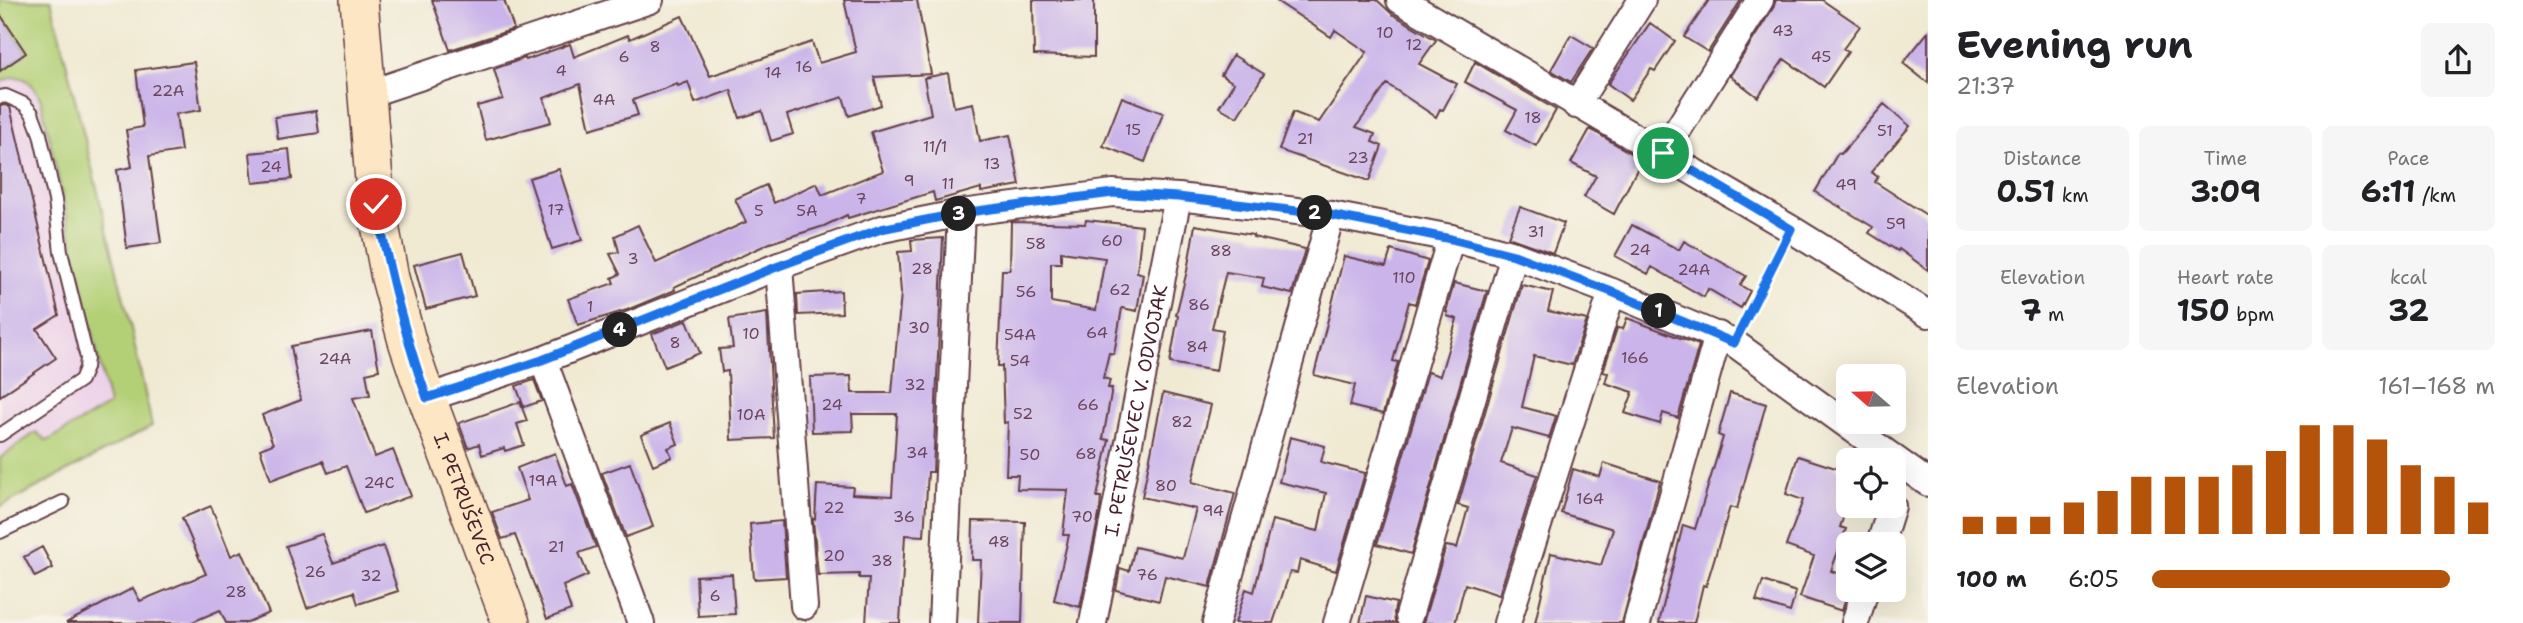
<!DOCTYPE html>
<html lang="en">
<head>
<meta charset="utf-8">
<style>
  :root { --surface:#fff; --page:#f6f6f6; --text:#202124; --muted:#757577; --accent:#b45309 }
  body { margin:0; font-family:"Shantell Sans",sans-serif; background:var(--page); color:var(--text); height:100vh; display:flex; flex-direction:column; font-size:26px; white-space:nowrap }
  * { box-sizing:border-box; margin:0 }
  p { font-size:23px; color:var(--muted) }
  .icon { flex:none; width:38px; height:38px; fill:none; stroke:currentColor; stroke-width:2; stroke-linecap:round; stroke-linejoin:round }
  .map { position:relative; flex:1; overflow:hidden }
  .side { display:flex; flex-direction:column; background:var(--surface); width:595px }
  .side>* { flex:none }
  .needle { width:46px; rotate:290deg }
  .controls { position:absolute; left:1836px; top:364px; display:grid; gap:14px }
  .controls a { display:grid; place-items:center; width:70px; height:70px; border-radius:10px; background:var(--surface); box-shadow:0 7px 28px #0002; font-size:35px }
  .pin { position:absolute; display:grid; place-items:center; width:60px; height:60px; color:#fff; margin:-30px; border:4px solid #fff; border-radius:50%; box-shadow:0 2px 7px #0007 }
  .km { position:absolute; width:35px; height:35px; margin:-18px; border-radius:50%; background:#222; color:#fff; font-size:19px; line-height:35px; text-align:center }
  .round { display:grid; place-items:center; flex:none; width:74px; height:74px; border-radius:10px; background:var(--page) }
  .head { display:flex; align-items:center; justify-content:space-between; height:119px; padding:0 28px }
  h1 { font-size:38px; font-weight:700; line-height:52px }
  .metrics { display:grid; grid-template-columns:repeat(3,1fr); gap:10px; height:119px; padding:7px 28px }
  .metrics div { display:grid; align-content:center; border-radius:10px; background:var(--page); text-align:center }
  .metrics b { font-size:30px; font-weight:700 }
  .metrics small { font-size:19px; font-weight:400 }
  .metrics p { font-size:19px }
  .chart { height:196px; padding:14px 28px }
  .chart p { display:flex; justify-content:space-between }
  .chart svg { width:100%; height:126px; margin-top:7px; stroke:var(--accent); stroke-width:6 }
  ul { padding:0 28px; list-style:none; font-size:23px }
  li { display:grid; grid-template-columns:112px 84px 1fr; align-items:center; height:52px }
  li i { height:18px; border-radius:9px; background:var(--accent) }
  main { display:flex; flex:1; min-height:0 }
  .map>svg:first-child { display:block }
  .built { fill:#edd1e9 }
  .green { fill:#b3d076; stroke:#7e7850; stroke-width:2 }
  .building { fill:#cab4ea; fill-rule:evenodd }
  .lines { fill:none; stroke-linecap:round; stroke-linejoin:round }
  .lane-casing { stroke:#633d44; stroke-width:16 }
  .street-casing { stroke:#633d44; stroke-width:30 }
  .secondary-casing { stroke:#633d44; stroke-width:40 }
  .path { stroke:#633d44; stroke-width:4.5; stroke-dasharray:5 5; stroke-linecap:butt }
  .lane { stroke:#fff; stroke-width:12 }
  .street { stroke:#fff; stroke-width:26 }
  .secondary { stroke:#fce6c4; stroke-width:37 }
  .route-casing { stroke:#fff; stroke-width:14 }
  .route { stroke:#1a73e8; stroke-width:9 }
  .labels { text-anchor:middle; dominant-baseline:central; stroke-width:5; stroke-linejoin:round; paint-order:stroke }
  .number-label { font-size:16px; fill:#6a445b }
  .street-label { font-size:19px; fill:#4a1f2b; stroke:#f7f3e8 }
</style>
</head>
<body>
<main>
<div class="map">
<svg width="1928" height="623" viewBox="0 0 1928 623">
  <rect width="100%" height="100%" fill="#f7f3e8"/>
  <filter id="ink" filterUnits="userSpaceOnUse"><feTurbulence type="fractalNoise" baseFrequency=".0143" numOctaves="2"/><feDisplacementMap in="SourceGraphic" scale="14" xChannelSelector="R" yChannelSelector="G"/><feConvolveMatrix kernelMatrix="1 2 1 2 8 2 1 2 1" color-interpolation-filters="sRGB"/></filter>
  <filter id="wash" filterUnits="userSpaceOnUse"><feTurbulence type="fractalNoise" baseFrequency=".00686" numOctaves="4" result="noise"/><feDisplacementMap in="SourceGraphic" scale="28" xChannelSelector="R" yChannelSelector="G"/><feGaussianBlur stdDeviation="1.57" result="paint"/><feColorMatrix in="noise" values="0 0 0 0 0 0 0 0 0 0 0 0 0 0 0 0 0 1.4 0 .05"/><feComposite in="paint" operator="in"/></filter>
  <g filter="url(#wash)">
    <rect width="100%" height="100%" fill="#f0ead3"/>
    <!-- built -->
    <path class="built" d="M 0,0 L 51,0 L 130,324 L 152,426 L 0,507 Z"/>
    <!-- green -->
    <path class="green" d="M 0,0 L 51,0 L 130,324 L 152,426 L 0,507 L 0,458 L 36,432 L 47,441 L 109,405 L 41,100 C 32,80 20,70 0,83 L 0,71 L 26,53 L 0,14 Z"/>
    <g id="blocks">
      <!-- building -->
      <path class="building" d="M 432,0 L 504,0 L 514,29 L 450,50 Z
        M 844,0 L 917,0 L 931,74 L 874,77 L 881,105 L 849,116 L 843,97 L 787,115 L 793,134 L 771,141 L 762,111 L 740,118 L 731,90 L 695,103 L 688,82 L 678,86 L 677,84 L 633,100 L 638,115 L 590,129 L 580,84 L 544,98 L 551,122 L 486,140 L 477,106 L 503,99 L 494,69 L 525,58 L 526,60 L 570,44 L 574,57 L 628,35 L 630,39 L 682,16 L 710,76 L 812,42 L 819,63 L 856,52 Z
        M 1033,0 L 1094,0 L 1094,57 L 1034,55 Z
        M 1275,0 L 1377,0 L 1392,14 L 1436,40 L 1419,64 L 1457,84 L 1443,110 L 1440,109 L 1436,117 L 1387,84 L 1356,127 L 1375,134 L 1372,142 L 1382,146 L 1369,181 L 1279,150 L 1293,112 L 1319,122 L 1367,52 L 1335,30 L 1331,37 Z
        M 1709,0 L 1741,0 L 1708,52 L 1684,37 Z
        M 1776,0 L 1822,0 L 1860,26 L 1843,49 L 1848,52 L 1824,87 L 1784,59 L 1758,97 L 1730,76 L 1773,8 Z
        M 0,14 L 26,53 L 0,71 Z
        M 1650,23 L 1675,41 L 1655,71 L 1651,69 L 1630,100 L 1608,84 Z
        M 1928,32 L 1928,83 L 1903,63 Z
        M 1571,35 L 1593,48 L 1571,82 L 1551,70 Z
        M 1233,55 L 1264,74 L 1237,117 L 1219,107 L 1234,83 L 1221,75 Z
        M 194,62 L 201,110 L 176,114 L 181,151 L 149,156 L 161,243 L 127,248 L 117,170 L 132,167 L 126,130 L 143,127 L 136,70 Z
        M 1475,62 L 1556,110 L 1536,146 L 1506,130 L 1517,110 L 1465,82 Z
        M 948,73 L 954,107 L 973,103 L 980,141 L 1010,135 L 1020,185 L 981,192 L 981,188 L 935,201 L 933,192 L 848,218 L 847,215 L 824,226 L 770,243 L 674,287 L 675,290 L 627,310 L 578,325 L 568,299 L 614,283 L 612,278 L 620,274 L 610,254 L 619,252 L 615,236 L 638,225 L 656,263 L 746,222 L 735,199 L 766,185 L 774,203 L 817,183 L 822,195 L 883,171 L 871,132 L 931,114 L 924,78 Z
        M 1122,97 L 1163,113 L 1145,162 L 1103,146 Z
        M 1884,104 L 1910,126 L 1871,172 L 1878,177 L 1875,182 L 1928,216 L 1928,270 L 1899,249 L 1898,251 L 1869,233 L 1873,227 L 1815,192 L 1838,153 L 1841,154 Z
        M 5,105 L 10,107 L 59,315 L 37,329 L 56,358 L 0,396 L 0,106 Z
        M 316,111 L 319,133 L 278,139 L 275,117 Z
        M 1590,129 L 1642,160 L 1614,214 L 1584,197 L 1596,176 L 1571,163 Z
        M 289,149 L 292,179 L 253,183 L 250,153 Z
        M 559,169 L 582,240 L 552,249 L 529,178 Z
        M 1520,207 L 1564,223 L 1553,253 L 1508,237 Z
        M 1086,220 L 1142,226 L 1137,272 L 1143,274 L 1137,311 L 1122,308 L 1114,354 L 1109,353 L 1103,378 L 1110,380 L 1108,388 L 1112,388 L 1103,439 L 1109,440 L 1097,497 L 1101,497 L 1100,510 L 1080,607 L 1054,600 L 1069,535 L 1063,535 L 1068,490 L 1017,489 L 1018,475 L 1006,475 L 1008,422 L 1004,423 L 1002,366 L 998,366 L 1002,270 L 1010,270 L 1011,222 L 1085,224 ZM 1061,252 L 1105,258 L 1096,310 L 1051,302 L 1051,263 L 1061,263 Z
        M 1195,225 L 1253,235 L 1253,237 L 1305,249 L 1292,294 L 1262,287 L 1264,278 L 1226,272 L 1212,328 L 1223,330 L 1216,371 L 1170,363 L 1178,316 L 1176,315 L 1187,271 Z
        M 1632,225 L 1679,250 L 1684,241 L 1746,276 L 1740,285 L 1750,291 L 1741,308 L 1708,289 L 1704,297 L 1652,267 L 1648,274 L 1615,256 Z
        M 943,238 L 933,472 L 928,472 L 924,536 L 905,535 L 900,623 L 866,623 L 869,578 L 859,578 L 859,574 L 818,575 L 813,519 L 815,519 L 817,485 L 853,487 L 852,494 L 892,496 L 897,414 L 852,414 L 853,431 L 812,432 L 810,377 L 851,376 L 852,393 L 892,393 L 901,293 L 898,252 L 912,251 L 911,240 Z
        M 1391,250 L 1428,261 L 1415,304 L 1409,302 L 1393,361 L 1398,362 L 1383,414 L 1350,406 L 1355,385 L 1314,375 L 1344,256 L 1386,266 Z
        M 463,252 L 475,296 L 426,309 L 414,265 Z
        M 1454,283 L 1487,291 L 1411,554 L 1377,544 L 1428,372 L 1440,376 L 1457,319 L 1447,316 L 1448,312 L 1446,312 Z
        M 1522,285 L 1553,292 L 1548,311 L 1587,320 L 1572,365 L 1534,356 L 1522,407 L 1556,416 L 1549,438 L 1512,428 L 1501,463 L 1537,475 L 1499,595 L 1465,584 L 1455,623 L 1423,623 L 1446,546 L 1457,548 L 1468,508 L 1458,505 Z
        M 841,291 L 842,313 L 798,315 L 797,294 Z
        M 767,313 L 774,438 L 731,440 L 728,371 L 722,372 L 719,349 L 733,348 L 729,319 Z
        M 1627,318 L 1699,345 L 1678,418 L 1663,413 L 1660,424 L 1625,413 L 1633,392 L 1605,383 L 1608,373 L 1603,372 L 1617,328 L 1623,329 Z
        M 687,320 L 700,353 L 665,367 L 652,334 Z
        M 372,331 L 379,370 L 366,373 L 370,395 L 353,398 L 375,457 L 393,450 L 411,496 L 364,513 L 346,466 L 328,473 L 323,461 L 271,480 L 260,449 L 273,444 L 262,415 L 301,400 L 291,346 Z
        M 534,380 L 542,401 L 524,407 L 516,386 Z
        M 1163,393 L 1211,405 L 1192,482 L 1235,493 L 1210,587 L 1165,576 L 1159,601 L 1116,590 L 1120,568 L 1129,571 L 1135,547 L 1183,558 L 1196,509 L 1142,497 Z
        M 1730,393 L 1766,404 L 1737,509 L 1730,507 L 1706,586 L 1703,585 L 1694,623 L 1659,623 L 1683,525 L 1695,529 L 1723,437 L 1718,435 Z
        M 520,402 L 527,421 L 517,424 L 524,445 L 505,451 L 504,448 L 482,455 L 479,444 L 468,448 L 459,423 Z
        M 670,423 L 678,444 L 668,448 L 672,457 L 653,465 L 641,435 Z
        M 1290,437 L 1325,446 L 1321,462 L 1365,473 L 1336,571 L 1300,560 L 1297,573 L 1290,572 L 1273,623 L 1235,623 L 1246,589 L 1254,592 L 1272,520 L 1318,531 L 1326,493 L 1279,482 Z
        M 555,453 L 567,486 L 572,484 L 596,547 L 579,553 L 588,575 L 563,586 L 571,610 L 547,619 L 515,535 L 502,539 L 492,512 L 528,500 L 517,468 Z
        M 1798,456 L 1848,472 L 1848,504 L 1840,527 L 1846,529 L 1831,571 L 1848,577 L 1848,591 L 1842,611 L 1800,597 L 1814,556 L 1786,546 L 1803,500 L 1786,494 Z
        M 630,463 L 653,527 L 626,537 L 602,473 Z
        M 1604,463 L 1660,481 L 1622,623 L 1535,623 L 1551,553 L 1601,565 L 1613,529 L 1561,513 L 1573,469 L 1600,477 Z
        M 211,506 L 231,556 L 242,551 L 269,613 L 245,623 L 226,623 L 220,610 L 190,623 L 66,623 L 133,588 L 140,601 L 206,574 L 182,518 Z
        M 782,521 L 786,577 L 754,579 L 750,524 Z
        M 973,521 L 1025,522 L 1022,623 L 978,623 L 981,560 L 972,560 Z
        M 322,534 L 333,563 L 383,546 L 398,591 L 358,604 L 354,592 L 307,608 L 286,546 Z
        M 42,547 L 53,568 L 35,577 L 24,557 Z
        M 732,574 L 735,614 L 698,616 L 696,576 Z
        M 1763,581 L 1796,592 L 1790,612 L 1756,601 Z
        M 1366,596 L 1396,603 L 1394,612 L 1395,623 L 1360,623 Z"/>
    </g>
  </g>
  <g filter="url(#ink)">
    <use href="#blocks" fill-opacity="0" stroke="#633d44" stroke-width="2"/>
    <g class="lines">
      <!-- lane casing -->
      <g class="lane-casing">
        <path id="lane" d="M 0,97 L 6,96 L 24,104 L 32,113 L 40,134 L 55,200 L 61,252 L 87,358 L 86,368 L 81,380 L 0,435
          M 0,532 L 63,502"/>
      </g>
      <!-- street casing -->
      <g class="street-casing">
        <g id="street">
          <path d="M 1400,0 L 1791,229 L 1928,314"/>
          <path d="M 368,94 L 650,0"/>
          <path d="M 1576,105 L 1642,0"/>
          <path d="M 1663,153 L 1760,0"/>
          <path d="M 779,266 L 804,606"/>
          <path d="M 543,360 L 641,623"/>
          <path d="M 427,398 L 543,360 L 779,266 L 882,229 L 961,213 L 1113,193 L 1178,197 L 1331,215 L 1451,238 L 1514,255 L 1612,292 L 1734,343 L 1928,483"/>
          <path d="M 1880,544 L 1892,506"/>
          <path d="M 1409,616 L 1514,255"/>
          <path d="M 942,623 L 961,213"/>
          <path id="s1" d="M 1093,623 L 1178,197"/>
          <path d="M 1216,623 L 1331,215"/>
          <path d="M 1337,623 L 1451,238"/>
          <path d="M 1507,623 L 1612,292"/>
          <path d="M 1637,623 L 1718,335"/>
          <path d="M 1855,623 L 1865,590"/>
        </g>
      </g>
      <!-- secondary casing -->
      <g class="secondary-casing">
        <g id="secondary">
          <path id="s2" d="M 359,0 L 376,204 L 390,278 L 407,341 L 419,377 L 511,623"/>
        </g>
      </g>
      <!-- path -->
      <path class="path" d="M 1744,323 L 1780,249"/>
      <!-- lane -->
      <use href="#lane" class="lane"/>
      <!-- street -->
      <use href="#street" class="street"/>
      <!-- secondary -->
      <use href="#secondary" class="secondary"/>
    </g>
  </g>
  <g class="lines" filter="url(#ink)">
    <!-- route casing -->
    <g class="route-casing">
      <path id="route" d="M 376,204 C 389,271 404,334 427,398 L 542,360 L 779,266 L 881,229 L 961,213 L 1113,193 L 1178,197 L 1331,215 L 1451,239 L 1514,255 L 1612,292 L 1734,343 L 1791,229 L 1663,153"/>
    </g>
    <!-- route -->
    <use href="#route" class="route"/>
  </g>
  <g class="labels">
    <!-- number labels -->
    <g class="number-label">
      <text x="1783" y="30">43</text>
      <text x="1385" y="32">10</text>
      <text x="1414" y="44">12</text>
      <text x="655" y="46">8</text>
      <text x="624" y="56">6</text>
      <text x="1821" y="56">45</text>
      <text x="804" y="66">16</text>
      <text x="561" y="70">4</text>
      <text x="773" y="72">14</text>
      <text x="168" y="90">22A</text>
      <text x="604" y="99">4A</text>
      <text x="1533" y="117">18</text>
      <text x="1133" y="129">15</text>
      <text x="1885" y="130">51</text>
      <text x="1305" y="138">21</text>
      <text x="935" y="146">11/1</text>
      <text x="1358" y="157">23</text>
      <text x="992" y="163">13</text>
      <text x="271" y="166">24</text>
      <text x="909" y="180">9</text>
      <text x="948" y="183">11</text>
      <text x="1846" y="184">49</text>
      <text x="861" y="198">7</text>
      <text x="556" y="209">17</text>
      <text x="759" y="210">5</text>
      <text x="807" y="210">5A</text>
      <text x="1896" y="223">59</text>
      <text x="1536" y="231">31</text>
      <text x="1112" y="240">60</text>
      <text x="1036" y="243">58</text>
      <text x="1640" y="249">24</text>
      <text x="1221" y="250">88</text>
      <text x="633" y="258">3</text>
      <text x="922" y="268">28</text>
      <text x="1694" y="269">24A</text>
      <text x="1404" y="277">110</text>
      <text x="1120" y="289">62</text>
      <text x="1026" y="291">56</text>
      <text x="1199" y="304">86</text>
      <text x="590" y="306">1</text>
      <text x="919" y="327">30</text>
      <text x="1097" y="332">64</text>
      <text x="751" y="333">10</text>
      <text x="1020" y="334">54A</text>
      <text x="675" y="342">8</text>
      <text x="1197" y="346">84</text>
      <text x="1635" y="357">166</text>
      <text x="335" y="358">24A</text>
      <text x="1020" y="360">54</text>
      <text x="915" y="384">32</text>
      <text x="832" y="404">24</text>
      <text x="1088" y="404">66</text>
      <text x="1023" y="413">52</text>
      <text x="751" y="414">10A</text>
      <text x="1182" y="421">82</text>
      <text x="917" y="452">34</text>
      <text x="1086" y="453">68</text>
      <text x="1030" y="454">50</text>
      <text x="543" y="480">19A</text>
      <text x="379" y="482">24C</text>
      <text x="1166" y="485">80</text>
      <text x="1590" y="498">164</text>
      <text x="834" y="507">22</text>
      <text x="1213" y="510">94</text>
      <text x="904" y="516">36</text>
      <text x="1082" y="516">70</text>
      <text x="999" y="541">48</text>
      <text x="556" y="546">21</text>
      <text x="834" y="555">20</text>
      <text x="882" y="560">38</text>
      <text x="315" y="571">26</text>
      <text x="1147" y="574">76</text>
      <text x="371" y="575">32</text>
      <text x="236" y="591">28</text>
      <text x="715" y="595">6</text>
    </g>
    <!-- street labels -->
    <g class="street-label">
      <text stroke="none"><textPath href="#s1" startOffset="217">I. PETRUŠEVEC V. ODVOJAK</textPath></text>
      <text stroke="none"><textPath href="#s2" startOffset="513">I. PETRUŠEVEC</textPath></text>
    </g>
  </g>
</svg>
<div class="controls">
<a><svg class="needle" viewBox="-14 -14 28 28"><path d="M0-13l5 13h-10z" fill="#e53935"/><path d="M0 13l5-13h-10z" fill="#757577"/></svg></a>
<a><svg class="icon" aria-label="locate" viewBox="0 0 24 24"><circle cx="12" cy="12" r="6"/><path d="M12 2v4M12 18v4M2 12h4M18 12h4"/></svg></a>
<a><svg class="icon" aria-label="layers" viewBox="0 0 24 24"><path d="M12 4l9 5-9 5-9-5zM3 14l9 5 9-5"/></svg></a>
</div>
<div class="pin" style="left:1663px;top:153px;background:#1e9e55"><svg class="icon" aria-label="arrive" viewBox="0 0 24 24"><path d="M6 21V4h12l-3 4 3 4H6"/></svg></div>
<div class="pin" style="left:376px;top:204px;background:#d93025"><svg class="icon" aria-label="check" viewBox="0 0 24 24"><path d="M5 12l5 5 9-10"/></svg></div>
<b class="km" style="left:1659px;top:311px">1</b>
<b class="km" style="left:1315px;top:213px">2</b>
<b class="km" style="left:959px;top:214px">3</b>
<b class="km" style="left:620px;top:330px">4</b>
</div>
<section class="side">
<div class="head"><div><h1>Evening run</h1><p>21:37</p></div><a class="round"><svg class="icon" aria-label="share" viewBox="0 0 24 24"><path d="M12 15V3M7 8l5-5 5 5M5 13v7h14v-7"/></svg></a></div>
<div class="metrics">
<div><p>Distance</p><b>0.51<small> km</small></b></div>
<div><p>Time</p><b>3:09</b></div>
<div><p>Pace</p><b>6:11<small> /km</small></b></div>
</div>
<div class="metrics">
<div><p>Elevation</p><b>7<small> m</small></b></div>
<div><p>Heart rate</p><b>150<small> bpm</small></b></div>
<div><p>kcal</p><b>32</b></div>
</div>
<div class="chart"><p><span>Elevation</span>161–168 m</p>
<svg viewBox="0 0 160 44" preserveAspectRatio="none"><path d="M5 44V38M15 44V38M25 44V38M35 44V33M45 44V29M55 44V24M65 44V24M75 44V24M85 44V20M95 44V15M105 44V6M115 44V6M125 44V11M135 44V20M145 44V24M155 44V33"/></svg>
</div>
<ul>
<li><b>100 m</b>6:05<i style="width:87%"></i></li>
</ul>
</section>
</main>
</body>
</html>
